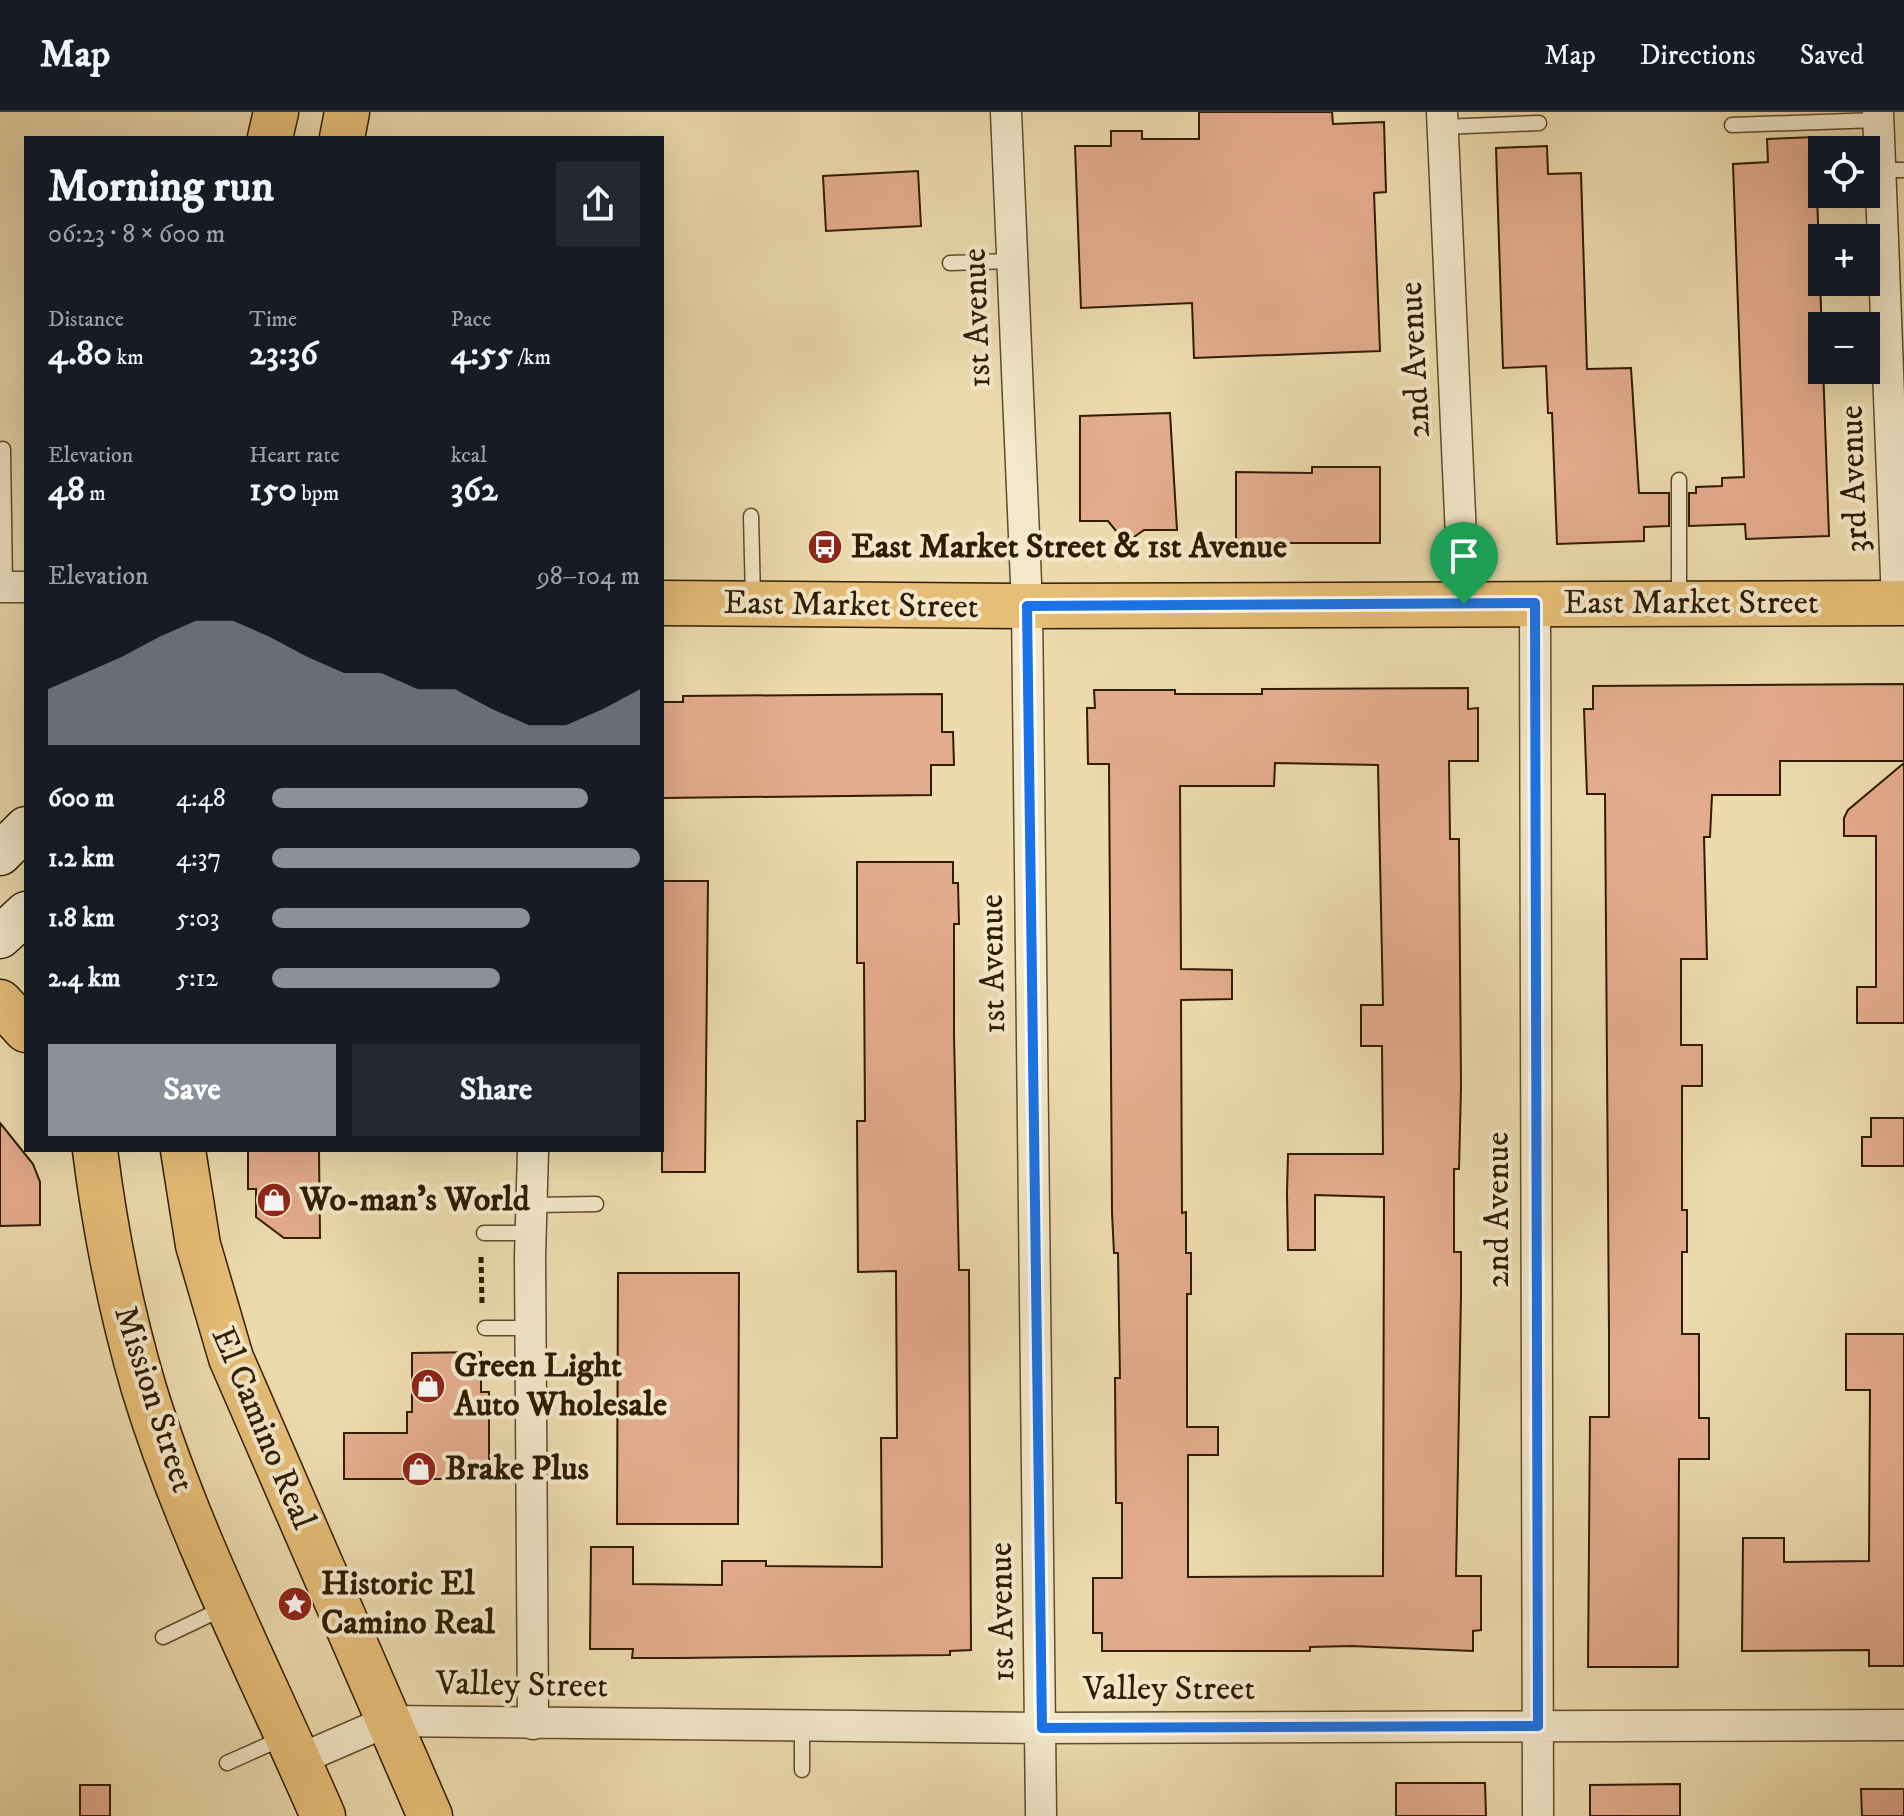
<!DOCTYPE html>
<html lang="en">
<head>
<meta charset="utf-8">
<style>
  :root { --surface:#171b24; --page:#242831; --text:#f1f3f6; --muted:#9ea1a6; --line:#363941; --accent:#8c9099 }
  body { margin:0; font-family:"IM FELL DW Pica",serif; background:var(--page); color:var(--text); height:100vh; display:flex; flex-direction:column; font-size:30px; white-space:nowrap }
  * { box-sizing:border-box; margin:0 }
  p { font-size:26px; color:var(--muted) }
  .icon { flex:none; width:44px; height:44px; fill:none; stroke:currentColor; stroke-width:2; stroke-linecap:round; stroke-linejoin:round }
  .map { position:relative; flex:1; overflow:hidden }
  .drawer { position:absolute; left:24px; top:24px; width:640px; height:1016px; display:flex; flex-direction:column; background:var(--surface); border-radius:0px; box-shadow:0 8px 32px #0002 }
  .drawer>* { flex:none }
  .fabs { position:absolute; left:1808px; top:24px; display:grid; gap:16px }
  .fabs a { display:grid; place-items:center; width:72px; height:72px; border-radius:0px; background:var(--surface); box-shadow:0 8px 32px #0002; font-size:40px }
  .pin { position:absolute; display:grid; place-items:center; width:68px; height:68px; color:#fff; margin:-82px -34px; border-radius:50% 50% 50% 0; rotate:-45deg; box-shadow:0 0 8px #0007 }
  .pin .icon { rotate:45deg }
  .round { display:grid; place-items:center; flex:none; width:84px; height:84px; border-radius:0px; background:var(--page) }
  .head { display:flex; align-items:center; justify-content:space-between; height:136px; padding:0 24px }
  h1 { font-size:44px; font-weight:800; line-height:60px }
  .figures { display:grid; grid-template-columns:repeat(3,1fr); gap:12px; height:136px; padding:8px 24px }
  .figures div { display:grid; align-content:center }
  .figures b { font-size:34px; font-weight:800 }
  .figures small { font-size:22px; font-weight:400 }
  .figures p { font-size:22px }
  .chart { height:224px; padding:16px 24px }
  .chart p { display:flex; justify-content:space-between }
  .chart svg { width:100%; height:144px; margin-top:8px; fill:var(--accent); opacity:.7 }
  .button { display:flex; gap:16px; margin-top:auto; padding:16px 24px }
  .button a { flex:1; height:92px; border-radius:0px; background:var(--accent); color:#fff; font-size:32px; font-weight:800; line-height:92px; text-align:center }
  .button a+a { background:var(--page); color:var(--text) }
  ul { padding:0 24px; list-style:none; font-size:26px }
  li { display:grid; grid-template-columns:128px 96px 1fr; align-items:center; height:60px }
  li i { height:20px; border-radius:10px; background:var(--accent) }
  header { display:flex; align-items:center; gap:48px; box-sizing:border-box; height:112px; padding:0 40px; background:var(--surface); border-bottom:2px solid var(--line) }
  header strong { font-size:38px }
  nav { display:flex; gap:44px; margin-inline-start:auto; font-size:28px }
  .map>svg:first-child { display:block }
  .building { fill:#e4ac8e; stroke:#301c00; stroke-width:2; fill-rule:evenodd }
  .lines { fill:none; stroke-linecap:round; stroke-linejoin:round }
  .service-casing { stroke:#5f4c2c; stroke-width:17 }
  .minor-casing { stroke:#5f4c2c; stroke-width:33 }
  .secondary-casing { stroke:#301c00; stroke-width:45 }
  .primary-casing { stroke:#301c00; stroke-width:47 }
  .path { stroke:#301c00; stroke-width:5; stroke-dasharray:6 4; stroke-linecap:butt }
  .service { stroke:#f3e8ca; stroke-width:14 }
  .minor { stroke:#f3e8ca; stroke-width:30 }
  .secondary { stroke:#f3e8ca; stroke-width:42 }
  .primary { stroke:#e6be77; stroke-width:44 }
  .route-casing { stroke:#fff; stroke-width:16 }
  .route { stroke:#1a73e8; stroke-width:10 }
  .labels { text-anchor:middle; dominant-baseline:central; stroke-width:8; stroke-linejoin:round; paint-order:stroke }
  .street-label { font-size:34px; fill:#301c00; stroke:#f3e8ca }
  .poi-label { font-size:34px; font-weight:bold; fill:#301c00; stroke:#f3e8ca; text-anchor:start }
</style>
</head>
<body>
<header>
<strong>Map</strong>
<nav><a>Map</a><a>Directions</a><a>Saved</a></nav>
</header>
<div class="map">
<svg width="1904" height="1704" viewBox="0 0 1904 1704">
  <rect width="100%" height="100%" fill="#eddbae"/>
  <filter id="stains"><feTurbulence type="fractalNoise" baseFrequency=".0025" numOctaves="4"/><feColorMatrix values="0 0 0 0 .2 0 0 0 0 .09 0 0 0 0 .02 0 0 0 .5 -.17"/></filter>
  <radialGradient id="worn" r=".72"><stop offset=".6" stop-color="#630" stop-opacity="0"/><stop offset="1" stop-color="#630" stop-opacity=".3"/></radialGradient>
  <!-- building -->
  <path class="building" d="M 1199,0 L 1332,0 L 1333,12 L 1384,10 L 1386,80 L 1374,81 L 1380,239 L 1194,246 L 1192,191 L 1081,196 L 1075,34 L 1111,34 L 1111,19 L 1142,19 L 1142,27 L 1199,27 Z
    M 1815,25 L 1829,424 L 1746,427 L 1745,412 L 1689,414 L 1689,381 L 1696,381 L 1696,375 L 1722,374 L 1722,366 L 1744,365 L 1733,52 L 1768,50 L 1767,27 Z
    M 1547,34 L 1548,62 L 1581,61 L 1587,257 L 1631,256 L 1639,381 L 1669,381 L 1669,414 L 1644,415 L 1644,429 L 1557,432 L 1552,301 L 1548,301 L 1546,254 L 1503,256 L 1496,36 Z
    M 918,59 L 921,114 L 826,119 L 823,64 Z
    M 1170,301 L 1177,418 L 1144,418 L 1134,425 L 1121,425 L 1108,409 L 1080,409 L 1080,304 Z
    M 1312,355 L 1380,355 L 1380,431 L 1236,431 L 1236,360 L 1312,361 Z
    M 1904,572 L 1904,649 L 1780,649 L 1780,683 L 1712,683 L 1710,725 L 1704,725 L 1707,847 L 1681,847 L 1681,933 L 1702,933 L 1702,974 L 1682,974 L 1682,1098 L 1687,1098 L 1687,1140 L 1682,1140 L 1682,1222 L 1699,1222 L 1699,1306 L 1709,1306 L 1709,1347 L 1679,1347 L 1678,1555 L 1588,1555 L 1590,1305 L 1609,1305 L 1609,1222 L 1605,682 L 1587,682 L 1584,597 L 1593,597 L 1593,574 Z
    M 1468,576 L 1468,597 L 1478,596 L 1478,649 L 1449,649 L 1450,727 L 1459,727 L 1461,975 L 1459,1057 L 1454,1057 L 1454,1140 L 1461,1140 L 1461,1182 L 1456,1464 L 1481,1464 L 1481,1518 L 1473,1519 L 1473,1539 L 1351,1534 L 1310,1535 L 1310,1539 L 1102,1539 L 1102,1521 L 1093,1521 L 1093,1466 L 1122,1466 L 1122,1391 L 1116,1391 L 1115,1266 L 1120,1266 L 1118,1141 L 1114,1141 L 1112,1101 L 1109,652 L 1088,652 L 1087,596 L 1095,596 L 1094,578 L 1175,578 L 1175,582 L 1262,582 L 1262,577 ZM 1275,651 L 1378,653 L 1383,893 L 1361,893 L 1361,934 L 1382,934 L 1383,1042 L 1288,1042 L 1287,1081 L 1288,1138 L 1315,1138 L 1315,1083 L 1384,1085 L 1383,1464 L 1188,1465 L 1188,1343 L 1218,1343 L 1218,1315 L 1187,1315 L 1187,1182 L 1191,1182 L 1191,1141 L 1186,1141 L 1186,1100 L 1182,1101 L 1181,888 L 1232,887 L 1232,858 L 1181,857 L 1180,674 L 1274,674 Z
    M 942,582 L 942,620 L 953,620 L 954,653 L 931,653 L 931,683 L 662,686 L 662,590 L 683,590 L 683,584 Z
    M 1904,651 L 1904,911 L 1857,911 L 1857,875 L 1876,875 L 1876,724 L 1844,724 L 1844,706 L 1848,698 Z
    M 857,750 L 953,750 L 953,771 L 958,771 L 959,812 L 954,812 L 954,923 L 959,1158 L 969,1158 L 971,1538 L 950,1539 L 950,1543 L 678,1546 L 632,1546 L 633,1537 L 590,1537 L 591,1435 L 633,1435 L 633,1472 L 722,1473 L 722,1449 L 766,1449 L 766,1454 L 882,1455 L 881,1326 L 897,1326 L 896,1159 L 858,1160 L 857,1009 L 865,1009 L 864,851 L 857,851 Z
    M 662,769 L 708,769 L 705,1060 L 662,1060 Z
    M 1871,1006 L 1904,1006 L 1904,1054 L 1862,1054 L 1862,1025 L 1871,1025 Z
    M 0,1011 L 33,1052 L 40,1070 L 40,1113 L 0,1114 Z
    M 248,1038 L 319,1038 L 320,1126 L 284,1126 L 256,1105 L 256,1077 L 248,1077 Z
    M 618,1161 L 739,1161 L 738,1412 L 617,1412 Z
    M 1846,1222 L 1904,1222 L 1904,1554 L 1869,1554 L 1869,1538 L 1742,1539 L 1743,1426 L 1784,1426 L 1784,1450 L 1869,1449 L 1870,1278 L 1846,1278 Z
    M 481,1240 L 481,1280 L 489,1280 L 489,1367 L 344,1367 L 344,1321 L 407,1321 L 407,1300 L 412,1300 L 412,1241 Z
    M 1396,1671 L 1485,1671 L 1486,1704 L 1396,1704 Z
    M 1680,1672 L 1680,1704 L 1590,1704 L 1590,1673 Z
    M 80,1673 L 110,1673 L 110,1704 L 80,1704 Z
    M 1861,1677 L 1904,1677 L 1904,1704 L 1862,1704 Z"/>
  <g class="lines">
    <!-- service casing -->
    <g class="service-casing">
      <path id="service" d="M 1732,13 L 1878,8
        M 1443,15 L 1539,11
        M 1881,58 L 1904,58
        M 950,151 L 1012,149
        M 3,337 L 5,475
        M 751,404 L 753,487
        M 1679,487 L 1679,368
        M 534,1093 L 596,1092
        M 484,1121 L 532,1121
        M 485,1216 L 531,1216
        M 163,1525 L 226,1495
        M 802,1614 L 802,1658
        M 227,1651 L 283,1626"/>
    </g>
    <!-- minor casing -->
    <g class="minor-casing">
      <path id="minor" d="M 1006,0 L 1027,494 L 1041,1704
        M 1442,0 L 1464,492
        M 1878,0 L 1897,491
        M 0,475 L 26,475
        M 1535,491 L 1538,1704
        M 533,1612 L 530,1144 L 533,1038
        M 298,1648 L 388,1609 L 1042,1616 L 1904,1613"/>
    </g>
    <!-- secondary casing -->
    <g class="secondary-casing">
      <path id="secondary" d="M 0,742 L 26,716
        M 0,825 L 26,801"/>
    </g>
    <!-- primary casing -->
    <g class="primary-casing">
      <path id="primary" d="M 270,26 L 276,0
        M 342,26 L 347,0
        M 662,491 L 1027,494 L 1904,491
        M 0,890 L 26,918
        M 95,1038 C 105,1118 121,1199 144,1277 C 189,1424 262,1563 323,1704
        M 183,1038 L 198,1133 L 231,1246 L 430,1704"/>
    </g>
    <!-- path -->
    <path class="path" d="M 481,1145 L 482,1191"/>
    <!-- service -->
    <use href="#service" class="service"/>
    <!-- minor -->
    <use href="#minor" class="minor"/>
    <!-- secondary -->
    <use href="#secondary" class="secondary"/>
    <!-- primary -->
    <use href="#primary" class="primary"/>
  </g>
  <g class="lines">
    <!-- route casing -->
    <g class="route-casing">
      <path id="route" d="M 1535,491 L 1538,1614 L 1042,1616 L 1027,494 Z"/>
    </g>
    <!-- route -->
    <use href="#route" class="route"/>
  </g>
  <!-- icons -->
  <defs>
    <g id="bus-disc" transform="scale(1.8)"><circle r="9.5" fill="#8f2418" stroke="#f3e8ca"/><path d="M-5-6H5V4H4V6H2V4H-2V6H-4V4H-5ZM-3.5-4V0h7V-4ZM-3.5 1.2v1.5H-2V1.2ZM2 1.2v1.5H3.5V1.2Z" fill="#fff"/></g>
    <g id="shop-disc" transform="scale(1.8)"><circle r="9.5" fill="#8f2418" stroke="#f3e8ca"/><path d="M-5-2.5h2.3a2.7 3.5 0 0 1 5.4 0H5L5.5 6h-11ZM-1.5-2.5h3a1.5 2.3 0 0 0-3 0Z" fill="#fff"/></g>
    <g id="sight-disc" transform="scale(1.8)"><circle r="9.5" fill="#8f2418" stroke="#f3e8ca"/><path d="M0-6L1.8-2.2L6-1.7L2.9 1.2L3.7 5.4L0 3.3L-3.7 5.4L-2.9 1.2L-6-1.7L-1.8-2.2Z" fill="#fff"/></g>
  </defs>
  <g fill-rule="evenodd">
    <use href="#bus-disc" x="825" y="435"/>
    <use href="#shop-disc" x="274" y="1088"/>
    <use href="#shop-disc" x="428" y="1274"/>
    <use href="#shop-disc" x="419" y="1357"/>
    <use href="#sight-disc" x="295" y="1492"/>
  </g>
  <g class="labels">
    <!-- street labels -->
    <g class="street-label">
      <text transform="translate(977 206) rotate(-92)">1st Avenue</text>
      <text transform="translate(1415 248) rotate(-93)">2nd Avenue</text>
      <text transform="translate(1854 367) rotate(-92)">3rd Avenue</text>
      <text x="1691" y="491">East Market Street</text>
      <text transform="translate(851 493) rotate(1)">East Market Street</text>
      <text transform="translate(993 852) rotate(-91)">1st Avenue</text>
      <text transform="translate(1498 1098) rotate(-90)">2nd Avenue</text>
      <text transform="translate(154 1287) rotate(72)">Mission Street</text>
      <text transform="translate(263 1316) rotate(67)">El Camino Real</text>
      <text transform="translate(1002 1500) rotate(-91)">1st Avenue</text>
      <text transform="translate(522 1573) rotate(1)">Valley Street</text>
      <text x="1169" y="1577">Valley Street</text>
    </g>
    <!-- poi labels -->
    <g class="poi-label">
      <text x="851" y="435">East Market Street &amp; 1st Avenue</text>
      <text x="300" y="1088">Wo-man's World</text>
      <text x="454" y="1254">Green Light<tspan x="454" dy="39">Auto Wholesale</tspan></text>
      <text x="445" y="1357">Brake Plus</text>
      <text x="321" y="1472">Historic El<tspan x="321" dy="39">Camino Real</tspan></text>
    </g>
  </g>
  <rect width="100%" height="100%" filter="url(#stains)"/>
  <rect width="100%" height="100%" fill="url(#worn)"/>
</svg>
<div class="fabs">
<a><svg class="icon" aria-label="locate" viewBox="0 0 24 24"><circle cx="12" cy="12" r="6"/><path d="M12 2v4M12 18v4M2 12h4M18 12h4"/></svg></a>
<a>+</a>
<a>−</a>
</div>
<div class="pin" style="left:1464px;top:492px;background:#1e9e55"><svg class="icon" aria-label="arrive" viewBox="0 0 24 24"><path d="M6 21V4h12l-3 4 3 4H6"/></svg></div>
<section class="drawer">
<div class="head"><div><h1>Morning run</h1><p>06:23 · 8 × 600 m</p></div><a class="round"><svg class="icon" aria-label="share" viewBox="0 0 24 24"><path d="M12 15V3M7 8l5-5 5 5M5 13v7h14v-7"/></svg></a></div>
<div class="figures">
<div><p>Distance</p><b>4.80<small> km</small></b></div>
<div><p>Time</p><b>23:36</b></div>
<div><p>Pace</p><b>4:55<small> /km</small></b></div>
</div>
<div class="figures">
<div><p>Elevation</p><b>48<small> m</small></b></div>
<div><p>Heart rate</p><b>150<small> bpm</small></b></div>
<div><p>kcal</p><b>362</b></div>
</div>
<div class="chart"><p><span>Elevation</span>98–104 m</p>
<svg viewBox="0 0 160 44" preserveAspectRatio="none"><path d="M0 44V27L10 22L20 17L30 11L40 6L50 6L60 11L70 17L80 22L90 22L100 27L110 27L120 33L130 38L140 38L150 33L160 27V44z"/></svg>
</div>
<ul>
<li><b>600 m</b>4:48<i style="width:86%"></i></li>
<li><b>1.2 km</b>4:37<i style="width:100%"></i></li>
<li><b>1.8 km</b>5:03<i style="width:70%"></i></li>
<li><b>2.4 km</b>5:12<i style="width:62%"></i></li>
</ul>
<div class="button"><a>Save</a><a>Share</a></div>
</section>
</div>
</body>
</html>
